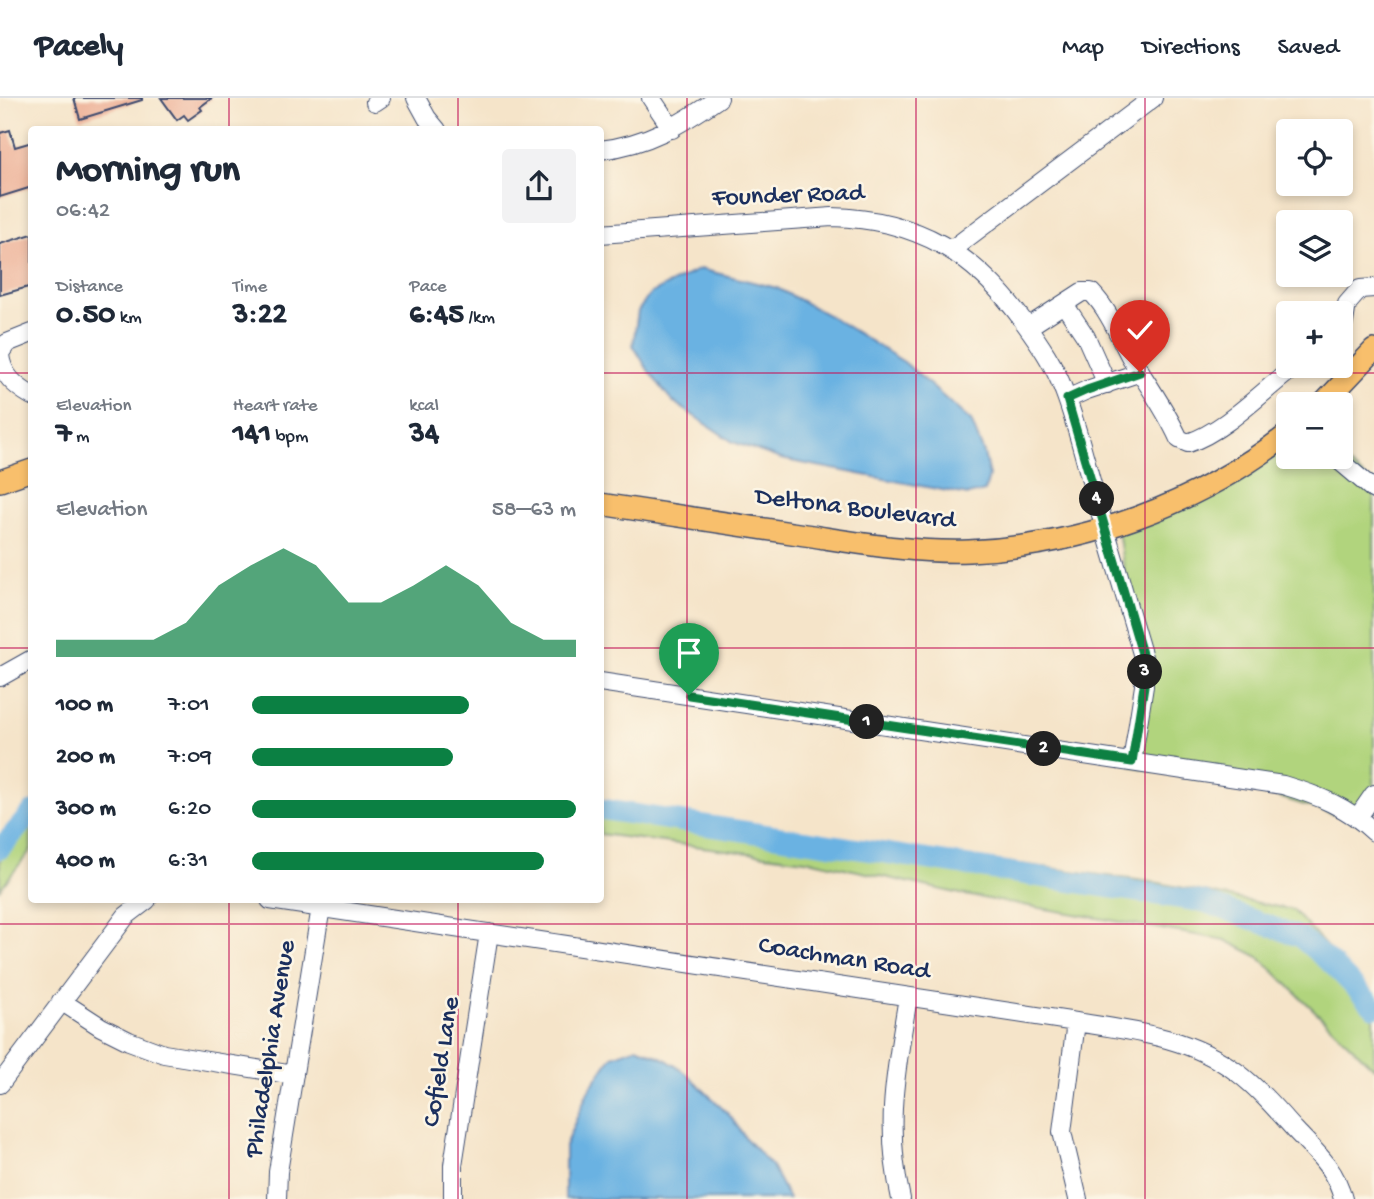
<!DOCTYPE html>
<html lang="en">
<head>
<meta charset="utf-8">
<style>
  :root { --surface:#fff; --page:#f2f2f3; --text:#1f2937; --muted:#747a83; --line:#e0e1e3; --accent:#0b8043 }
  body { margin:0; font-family:"Gochi Hand",sans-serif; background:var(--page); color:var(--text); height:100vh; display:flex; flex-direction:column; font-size:26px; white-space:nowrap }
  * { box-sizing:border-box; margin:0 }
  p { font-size:23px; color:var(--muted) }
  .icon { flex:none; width:38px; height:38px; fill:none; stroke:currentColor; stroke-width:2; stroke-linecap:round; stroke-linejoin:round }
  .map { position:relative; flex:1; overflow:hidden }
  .sheet { position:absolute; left:28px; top:28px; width:576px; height:777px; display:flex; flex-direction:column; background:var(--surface); border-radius:7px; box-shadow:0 4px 10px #0003 }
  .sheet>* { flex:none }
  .tools { position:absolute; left:1276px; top:21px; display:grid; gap:14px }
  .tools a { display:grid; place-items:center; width:77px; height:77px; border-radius:7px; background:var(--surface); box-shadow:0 4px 10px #0003; font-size:35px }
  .pin { position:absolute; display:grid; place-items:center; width:60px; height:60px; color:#fff; margin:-72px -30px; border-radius:50% 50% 50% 0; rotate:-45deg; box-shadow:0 0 7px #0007 }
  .pin .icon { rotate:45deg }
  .km { position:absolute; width:35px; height:35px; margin:-18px; border-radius:50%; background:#222; color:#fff; font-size:19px; line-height:35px; text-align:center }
  .round { display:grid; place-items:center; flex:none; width:74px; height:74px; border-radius:7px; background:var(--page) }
  .headline { display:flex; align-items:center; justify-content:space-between; height:119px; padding:0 28px }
  h1 { font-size:38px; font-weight:800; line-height:52px }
  .stats { display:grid; grid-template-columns:repeat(3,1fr); gap:10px; height:119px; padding:7px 28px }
  .stats div { display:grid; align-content:center }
  .stats b { font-size:30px; font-weight:800 }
  .stats small { font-size:19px; font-weight:400 }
  .stats p { font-size:19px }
  .chart { height:196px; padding:14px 28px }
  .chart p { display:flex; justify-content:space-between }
  .chart svg { width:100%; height:126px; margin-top:7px; fill:var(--accent); opacity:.7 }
  ul { padding:0 28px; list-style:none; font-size:23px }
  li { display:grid; grid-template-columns:112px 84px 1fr; align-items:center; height:52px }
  li i { height:18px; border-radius:9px; background:var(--accent) }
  header { display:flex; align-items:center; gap:42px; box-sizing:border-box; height:98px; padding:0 35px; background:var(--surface); border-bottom:2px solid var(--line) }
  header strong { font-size:33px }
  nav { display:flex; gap:38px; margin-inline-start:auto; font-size:24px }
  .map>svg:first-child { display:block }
  .green { fill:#b1d47d; stroke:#66826e; stroke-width:2 }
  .water { fill:#6bb2e2; stroke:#4370a0; stroke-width:2 }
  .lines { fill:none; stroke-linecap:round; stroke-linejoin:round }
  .river { stroke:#6bb2e2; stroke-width:21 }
  .building { fill:#ecab91 }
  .minor-casing { stroke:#3c4a6e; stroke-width:20 }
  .major-casing { stroke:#3c4a6e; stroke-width:24 }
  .minor { stroke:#fff; stroke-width:18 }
  .major { stroke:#f8bf6c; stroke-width:21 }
  .route-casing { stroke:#fff; stroke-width:14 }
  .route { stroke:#0b8043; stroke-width:9 }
  .grid { fill:none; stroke:#c2185b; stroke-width:2; stroke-opacity:0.55 }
  .labels { text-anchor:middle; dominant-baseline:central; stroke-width:5; stroke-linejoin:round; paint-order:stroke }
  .street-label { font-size:26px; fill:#1b2f5e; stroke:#fcf5e5 }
</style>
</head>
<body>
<header>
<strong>Pacely</strong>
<nav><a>Map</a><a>Directions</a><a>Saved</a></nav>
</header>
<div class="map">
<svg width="1374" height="1101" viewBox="0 0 1374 1101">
  <rect width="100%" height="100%" fill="#fcf5e5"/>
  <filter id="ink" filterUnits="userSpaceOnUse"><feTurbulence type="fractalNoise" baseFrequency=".0143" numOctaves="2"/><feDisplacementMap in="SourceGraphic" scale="14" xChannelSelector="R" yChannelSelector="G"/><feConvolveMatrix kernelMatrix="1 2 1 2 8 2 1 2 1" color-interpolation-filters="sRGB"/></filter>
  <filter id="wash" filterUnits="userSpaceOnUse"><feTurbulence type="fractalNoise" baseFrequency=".00686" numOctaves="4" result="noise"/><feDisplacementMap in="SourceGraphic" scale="28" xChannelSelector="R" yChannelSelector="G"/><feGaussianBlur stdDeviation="1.57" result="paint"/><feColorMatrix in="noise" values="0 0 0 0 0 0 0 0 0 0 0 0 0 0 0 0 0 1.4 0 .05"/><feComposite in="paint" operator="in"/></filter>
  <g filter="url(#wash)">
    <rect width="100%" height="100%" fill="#f5e4c9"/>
    <!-- green -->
    <path class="green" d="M 1288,344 L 1288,359 L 1340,359 L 1374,387 L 1374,702 L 1359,724 L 1266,695 L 1132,668 L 1153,558 L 1125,478 L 1118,433 Z
      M 600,708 L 1159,785 L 1293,812 L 1374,901 L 1374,970 L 1259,859 L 1225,842 L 965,797 L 813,763 L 600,736 Z
      M 31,711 L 31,752 L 0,791 L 0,747 Z"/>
    <!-- water -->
    <path class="water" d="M 700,171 L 777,190 L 830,218 L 904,264 L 971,323 L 984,355 L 989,378 L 985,393 L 968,397 L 781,361 L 733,344 L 672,303 L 648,272 L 633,247 L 638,213 L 651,195 Z
      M 637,949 L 665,961 L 686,975 L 730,1018 L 747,1042 L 771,1067 L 789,1101 L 565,1101 L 565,1048 L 588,993 L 612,958 Z"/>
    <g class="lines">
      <!-- river -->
      <path class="river" d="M 600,711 L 1204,804 L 1300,839 L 1335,869 L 1374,909
        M 0,751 L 32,714"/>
    </g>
    <g id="blocks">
      <!-- building -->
      <path class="building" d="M 74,0 L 142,0 L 142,2 L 80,21 Z
        M 161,0 L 212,0 L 200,9 L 202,12 L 188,22 L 184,17 L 177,22 Z
        M 10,32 L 15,49 L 32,44 L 32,89 L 0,99 L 0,35 Z
        M 32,136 L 32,188 L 0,197 L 0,146 Z"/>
    </g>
  </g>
  <g filter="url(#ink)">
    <use href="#blocks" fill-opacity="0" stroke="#3c4a6e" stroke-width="2"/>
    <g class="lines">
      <!-- minor casing -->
      <g class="minor-casing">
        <path id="minor" d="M 416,0 L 427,20 L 437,32
          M 651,0 L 672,31
          M 375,4 L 381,0
          M 600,52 C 647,47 681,26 719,0
          M 600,136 L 832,119 C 918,121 975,156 1024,224 C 1040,246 1055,268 1064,293 C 1076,324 1084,358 1093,390 C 1110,446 1126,503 1143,559 L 1144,588 L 1132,664
          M 951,152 L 1153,0
          M 1064,206 L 1086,239 L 1107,286
          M 1028,229 L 1082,194 L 1091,194 C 1109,212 1119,238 1131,260 C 1148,287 1166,312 1179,341 L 1188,345 C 1227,332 1263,292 1296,268
          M 1340,230 L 1344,224 L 1347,206 L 1360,191 L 1374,190
          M 0,255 L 7,245 L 32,235
          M 0,257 C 2,277 15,288 32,298
          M 1067,301 L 1087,292 L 1141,274
          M 1335,359 L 1374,392
          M 0,579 L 32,561
          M 600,584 L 1283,687 C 1317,697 1348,709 1374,734
          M 1358,719 L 1374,696
          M 270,802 L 1076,924 C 1134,933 1190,939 1238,975 C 1259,991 1277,1012 1295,1032 C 1315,1053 1336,1071 1343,1101
          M 61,903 L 101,929 L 129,943 L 164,956 L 294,977
          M 1076,924 L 1062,1034 L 1078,1101
          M 0,986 L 126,818 L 147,802
          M 277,1101 L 278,1074 L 321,809
          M 453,1101 L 453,1067 L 489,835
          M 901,1101 C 884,1026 896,973 908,899"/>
      </g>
      <!-- major casing -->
      <g class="major-casing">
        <path id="major" d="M 1323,306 L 1374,252
          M 0,383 L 32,372
          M 600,406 C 669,416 737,427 805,437 C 859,445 914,455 969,453 C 1084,448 1197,407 1288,336"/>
      </g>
      <!-- minor -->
      <use href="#minor" class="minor"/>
      <!-- major -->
      <use href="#major" class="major"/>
    </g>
  </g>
  <g class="lines" filter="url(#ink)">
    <!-- route casing -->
    <g class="route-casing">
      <path id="route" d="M 689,597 L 1132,664 L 1144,588 L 1143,559 L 1067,301 L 1087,292 L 1140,274"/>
    </g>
    <!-- route -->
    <use href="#route" class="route"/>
  </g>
  <!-- grid -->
  <path class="grid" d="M 229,0 L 229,32M 458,0 L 458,32M 687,0 L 687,1101M 916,0 L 916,1101M 1145,0 L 1145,1101M 0,275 L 32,275M 600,275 L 1374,275M 0,550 L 32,550M 600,550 L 1374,550M 229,802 L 229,1101M 458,802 L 458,1101M 0,826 L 1374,826"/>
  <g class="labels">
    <!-- street labels -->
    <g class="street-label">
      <text transform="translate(788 99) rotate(-2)">Founder Road</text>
      <text transform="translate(855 412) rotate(7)">Deltona Boulevard</text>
      <text transform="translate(844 862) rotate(9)">Coachman Road</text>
      <text transform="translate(272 951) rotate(-81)">Philadelphia Avenue</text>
      <text transform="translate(443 964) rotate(-81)">Cofield Lane</text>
    </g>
  </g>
</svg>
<div class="tools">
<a><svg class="icon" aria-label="locate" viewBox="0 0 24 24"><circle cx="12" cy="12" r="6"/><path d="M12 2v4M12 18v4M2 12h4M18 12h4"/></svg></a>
<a><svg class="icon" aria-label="layers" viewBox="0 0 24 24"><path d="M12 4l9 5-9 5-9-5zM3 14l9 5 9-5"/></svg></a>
<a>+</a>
<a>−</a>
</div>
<div class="pin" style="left:689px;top:597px;background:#1e9e55"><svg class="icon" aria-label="arrive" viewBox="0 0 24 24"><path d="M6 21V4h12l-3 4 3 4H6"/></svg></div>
<div class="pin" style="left:1140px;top:274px;background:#d93025"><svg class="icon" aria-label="check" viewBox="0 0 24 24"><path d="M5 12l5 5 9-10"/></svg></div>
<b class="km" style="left:867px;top:624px">1</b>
<b class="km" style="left:1044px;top:651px">2</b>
<b class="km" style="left:1145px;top:574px">3</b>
<b class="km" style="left:1097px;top:401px">4</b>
<section class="sheet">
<div class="headline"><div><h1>Morning run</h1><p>06:42</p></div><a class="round"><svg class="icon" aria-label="share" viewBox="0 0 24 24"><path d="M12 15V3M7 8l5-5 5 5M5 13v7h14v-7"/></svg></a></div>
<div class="stats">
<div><p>Distance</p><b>0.50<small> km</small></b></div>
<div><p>Time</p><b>3:22</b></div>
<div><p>Pace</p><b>6:45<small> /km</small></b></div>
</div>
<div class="stats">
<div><p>Elevation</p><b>7<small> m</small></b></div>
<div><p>Heart rate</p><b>141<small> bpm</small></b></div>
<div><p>kcal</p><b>34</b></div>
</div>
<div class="chart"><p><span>Elevation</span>58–63 m</p>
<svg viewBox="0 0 160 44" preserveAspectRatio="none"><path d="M0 44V38L10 38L20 38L30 38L40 32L50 19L60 12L70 6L80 12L90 25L100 25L110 19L120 12L130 19L140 32L150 38L160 38V44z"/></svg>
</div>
<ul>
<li><b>100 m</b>7:01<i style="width:67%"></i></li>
<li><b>200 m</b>7:09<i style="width:62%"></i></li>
<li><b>300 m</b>6:20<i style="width:100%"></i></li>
<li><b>400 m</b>6:31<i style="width:90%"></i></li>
</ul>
</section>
</div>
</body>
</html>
